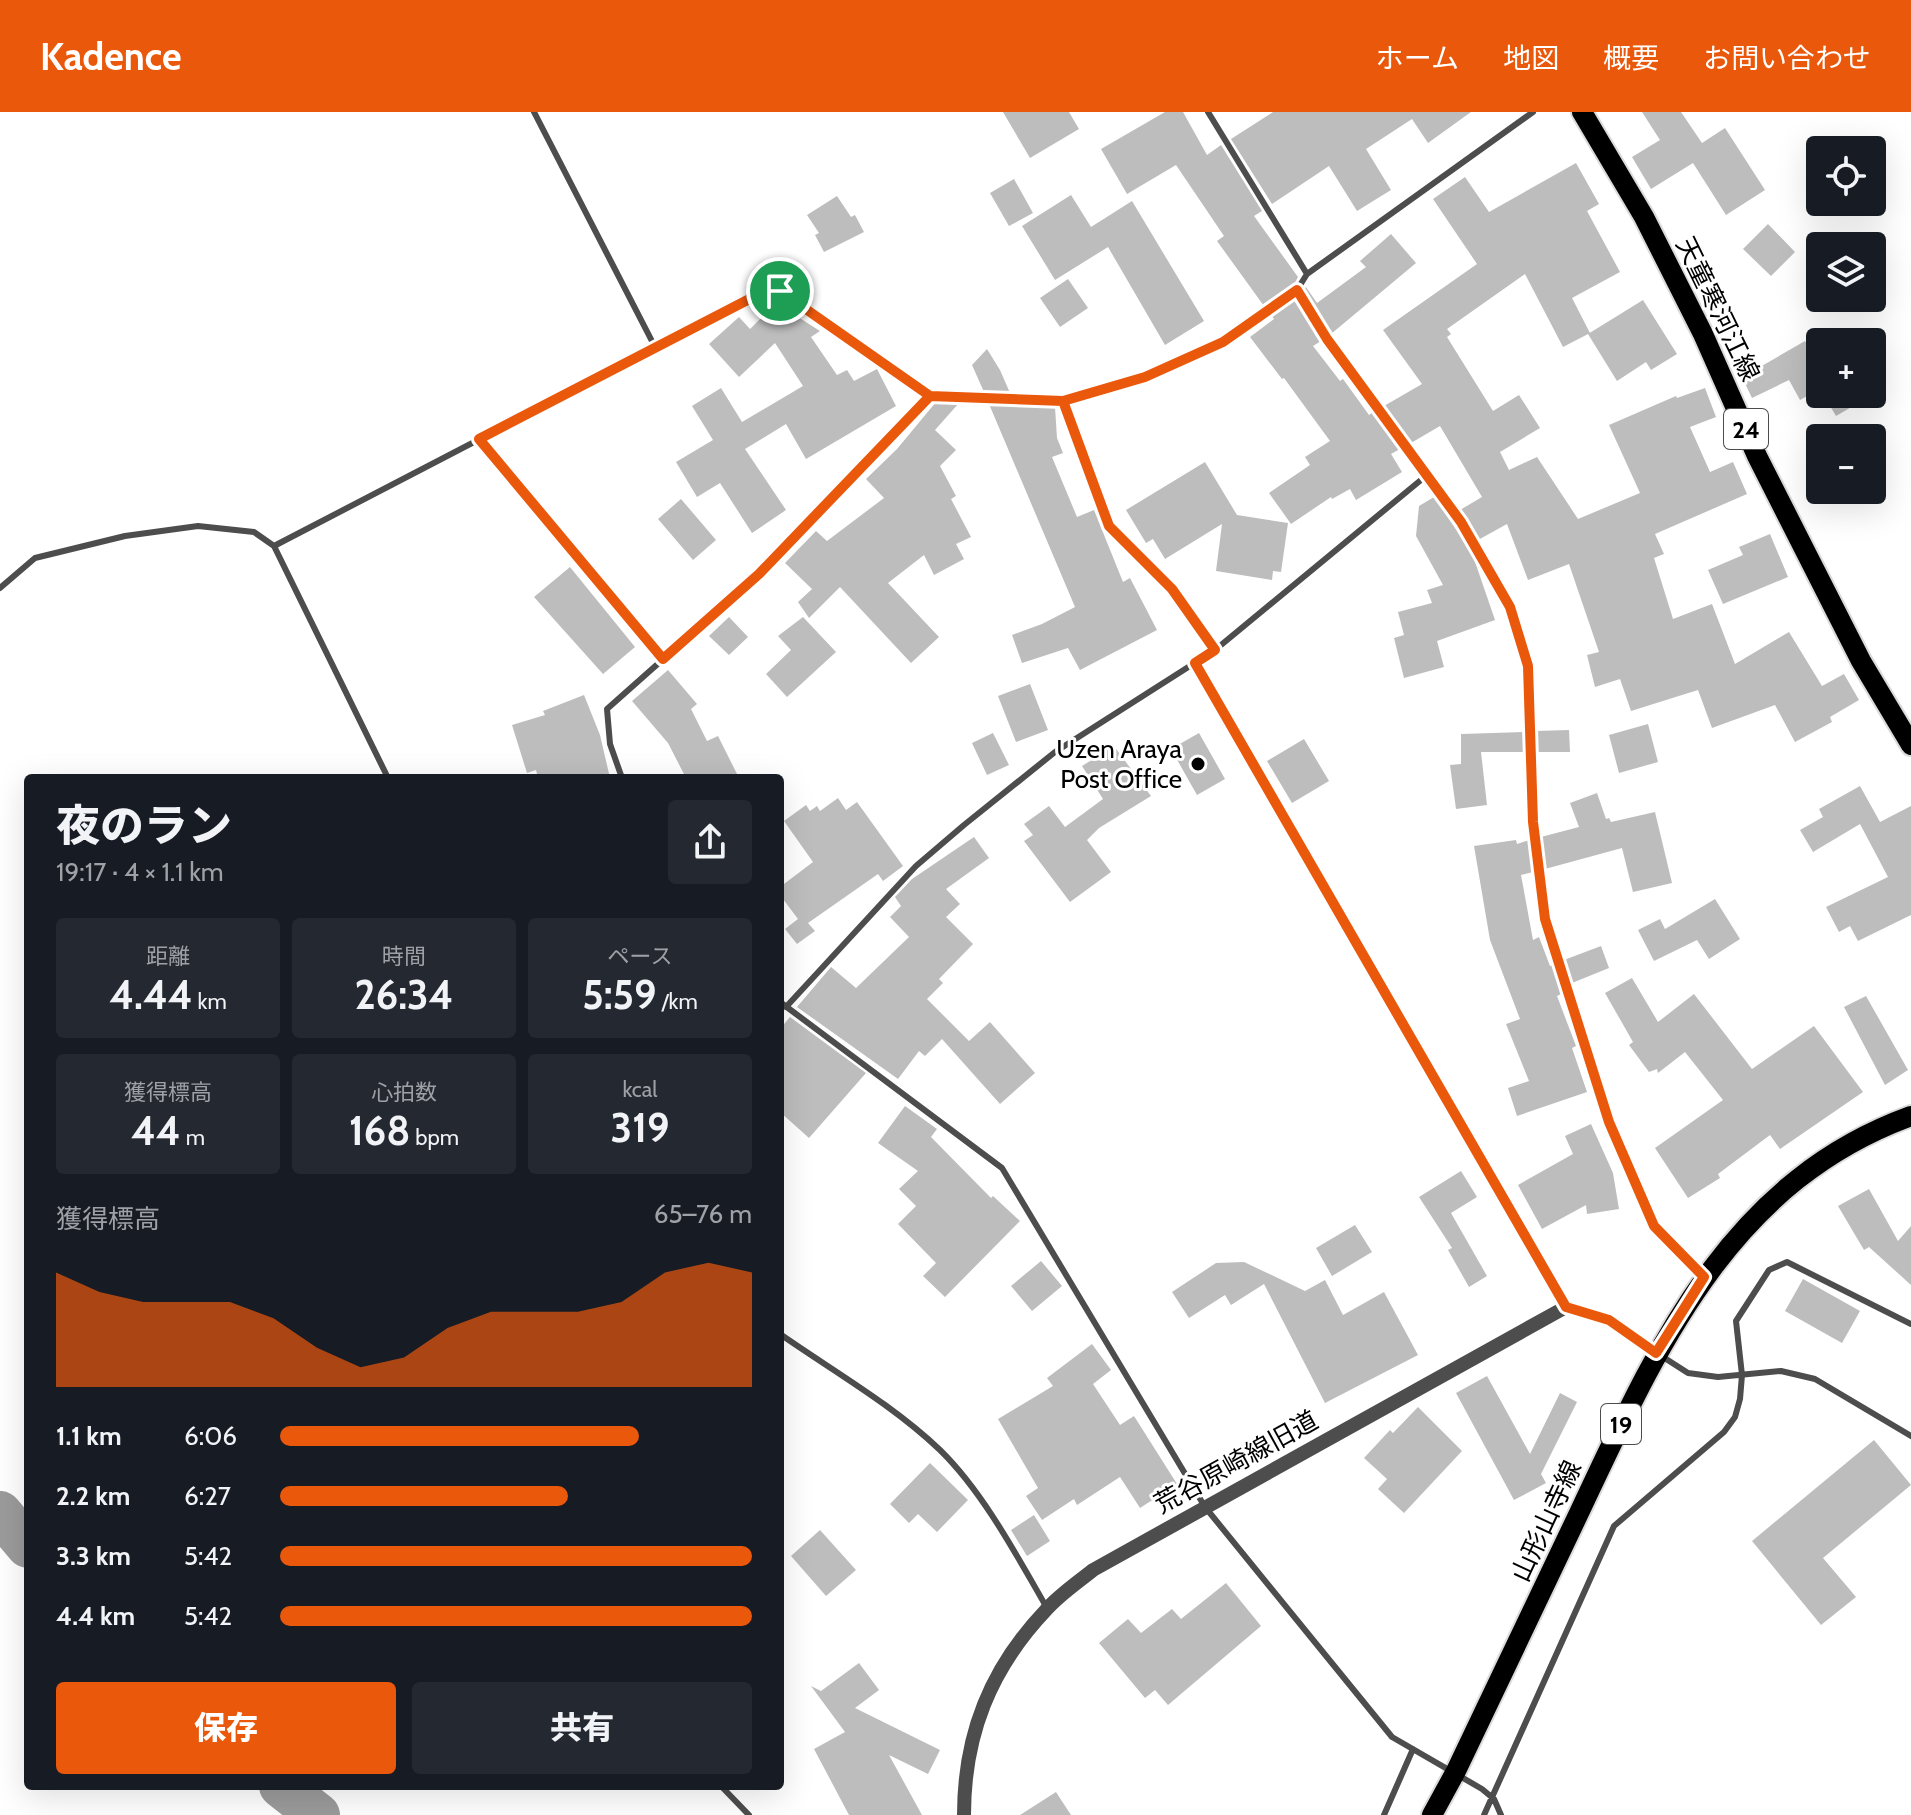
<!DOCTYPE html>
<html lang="ja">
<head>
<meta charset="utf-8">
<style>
  :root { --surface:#171b24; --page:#242831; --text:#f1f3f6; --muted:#9ea1a6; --accent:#ea580c }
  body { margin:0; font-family:Cabin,"Noto Sans JP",sans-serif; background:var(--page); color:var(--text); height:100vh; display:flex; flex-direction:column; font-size:30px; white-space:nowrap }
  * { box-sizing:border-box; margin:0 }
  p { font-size:26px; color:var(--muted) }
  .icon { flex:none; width:44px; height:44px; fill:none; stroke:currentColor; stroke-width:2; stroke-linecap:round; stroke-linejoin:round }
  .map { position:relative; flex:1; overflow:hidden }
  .drawer { position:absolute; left:24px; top:662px; width:760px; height:1016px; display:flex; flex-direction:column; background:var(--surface); border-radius:8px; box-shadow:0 8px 32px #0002 }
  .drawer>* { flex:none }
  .fabs { position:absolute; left:1806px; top:24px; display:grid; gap:16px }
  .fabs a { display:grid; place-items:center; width:80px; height:80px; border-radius:8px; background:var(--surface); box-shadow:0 8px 32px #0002; font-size:40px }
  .pin { position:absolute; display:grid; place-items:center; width:68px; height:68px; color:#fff; margin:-34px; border:4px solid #fff; border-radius:50%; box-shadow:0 2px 8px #0007 }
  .round { display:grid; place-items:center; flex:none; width:84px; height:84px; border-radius:8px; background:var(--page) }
  .overview { display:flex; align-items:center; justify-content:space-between; height:136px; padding:0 32px }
  h1 { font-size:44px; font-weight:800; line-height:60px }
  .metrics { display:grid; grid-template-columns:repeat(3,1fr); gap:12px; height:136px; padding:8px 32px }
  .metrics div { display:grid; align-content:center; border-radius:8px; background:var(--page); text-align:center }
  .metrics b { font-size:40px; font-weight:800 }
  .metrics small { font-size:22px; font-weight:400 }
  .metrics p { font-size:22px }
  .chart { height:224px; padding:16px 32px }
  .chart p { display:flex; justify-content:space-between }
  .chart svg { width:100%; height:144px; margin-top:8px; fill:var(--accent); opacity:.7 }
  .button { display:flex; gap:16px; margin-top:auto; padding:16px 32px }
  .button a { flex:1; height:92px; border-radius:8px; background:var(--accent); color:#fff; font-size:32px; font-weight:800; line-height:92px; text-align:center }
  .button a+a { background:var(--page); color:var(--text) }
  ul { padding:0 32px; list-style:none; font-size:26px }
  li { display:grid; grid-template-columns:128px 96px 1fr; align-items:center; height:60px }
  li i { height:20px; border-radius:10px; background:var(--accent) }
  header { display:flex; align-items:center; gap:48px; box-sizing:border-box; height:112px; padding:0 40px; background:var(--accent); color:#fff }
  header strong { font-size:38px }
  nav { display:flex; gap:44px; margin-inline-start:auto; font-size:28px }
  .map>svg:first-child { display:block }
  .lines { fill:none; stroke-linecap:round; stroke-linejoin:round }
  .river { stroke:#9b9b9b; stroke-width:44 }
  .building { fill:#bdbdbd }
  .primary-casing { stroke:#dbdbdb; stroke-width:24 }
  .service { stroke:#4d4d4d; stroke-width:6 }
  .tertiary { stroke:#4d4d4d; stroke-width:14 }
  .primary { stroke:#000; stroke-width:20 }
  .route-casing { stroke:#fff; stroke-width:16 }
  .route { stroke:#ea580c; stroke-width:10 }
  .poi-dot { fill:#000; stroke:#fff; stroke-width:3 }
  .labels { text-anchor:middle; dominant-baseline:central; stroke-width:6; stroke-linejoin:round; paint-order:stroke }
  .shield { fill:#fff; stroke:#4c4c4c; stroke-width:2 }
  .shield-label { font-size:24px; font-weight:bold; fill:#000 }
  .street-label { font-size:26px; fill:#000; stroke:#fff }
  .poi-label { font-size:26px; fill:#000; stroke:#fff; text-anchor:end }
</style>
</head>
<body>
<header>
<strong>Kadence</strong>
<nav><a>ホーム</a><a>地図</a><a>概要</a><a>お問い合わせ</a></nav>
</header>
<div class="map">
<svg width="1911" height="1703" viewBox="0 0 1911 1703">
  <rect width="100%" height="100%" fill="#fff"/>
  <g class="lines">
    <!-- river -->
    <path class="river" d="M 0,1401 L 28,1434
      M 281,1674 L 318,1703"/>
  </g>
  <!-- building -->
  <path class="building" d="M 1003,0 L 1069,0 L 1079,17 L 1030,46 Z
    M 1165,0 L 1183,0 L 1207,43 L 1221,33 L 1262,99 L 1254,104 L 1298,165 L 1293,174 L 1264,194 L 1217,129 L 1224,124 L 1176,53 L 1127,82 L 1101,37 Z
    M 1273,0 L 1471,0 L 1428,31 L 1412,7 L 1366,37 L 1391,78 L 1357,99 L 1329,54 L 1272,92 L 1231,27 Z
    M 1642,0 L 1681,0 L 1702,31 L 1725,16 L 1765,78 L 1726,103 L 1693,51 L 1651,77 L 1632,45 L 1660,28 Z
    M 1576,51 L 1599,92 L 1587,99 L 1620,160 L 1572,186 L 1590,221 L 1563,235 L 1525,162 L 1447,217 L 1451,222 L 1447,225 L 1493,299 L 1519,283 L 1540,316 L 1500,340 L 1509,358 L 1537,345 L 1578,407 L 1640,381 L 1609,313 L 1676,284 L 1677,286 L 1705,276 L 1716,305 L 1690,315 L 1710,360 L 1733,350 L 1747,382 L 1655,422 L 1664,442 L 1654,446 L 1673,507 L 1712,492 L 1735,552 L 1789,520 L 1822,574 L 1844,562 L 1859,588 L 1830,605 L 1832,610 L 1795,630 L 1775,593 L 1712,616 L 1698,578 L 1631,599 L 1620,567 L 1595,575 L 1587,543 L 1599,540 L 1569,452 L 1528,468 L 1507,412 L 1478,428 L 1460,398 L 1482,385 L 1440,314 L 1411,331 L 1384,294 L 1422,272 L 1383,218 L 1477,152 L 1433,87 L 1465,65 L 1489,100 Z
    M 1014,67 L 1033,101 L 1009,114 L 990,81 Z
    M 1071,83 L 1091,115 L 1132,89 L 1204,209 L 1165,233 L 1108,135 L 1055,168 L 1022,114 Z
    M 837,84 L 851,105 L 855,103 L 864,120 L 824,140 L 815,123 L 819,121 L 807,103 Z
    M 1768,112 L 1795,140 L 1771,164 L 1743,137 Z
    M 1391,122 L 1416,151 L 1331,222 L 1304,178 L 1306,175 L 1317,191 L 1366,155 L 1360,149 Z
    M 1068,167 L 1088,196 L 1060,215 L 1040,186 Z
    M 1295,187 L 1321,229 L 1313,234 L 1340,269 L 1343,267 L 1369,303 L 1373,300 L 1400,337 L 1391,342 L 1402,360 L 1356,388 L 1350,377 L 1332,387 L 1331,385 L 1291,412 L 1269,381 L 1310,353 L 1305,345 L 1330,329 L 1284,266 L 1282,267 L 1250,225 L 1274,207 L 1271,203 Z
    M 1643,188 L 1677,242 L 1651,258 L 1646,250 L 1617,269 L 1588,222 Z
    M 776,191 L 820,219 L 811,225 L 837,263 L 847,258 L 854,269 L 877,257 L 896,294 L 806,347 L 786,312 L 745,337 L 786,398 L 752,421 L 720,371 L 697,385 L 676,350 L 713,328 L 692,294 L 721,276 L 742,310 L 803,274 L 775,231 L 739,265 L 709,232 L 739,205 L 750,217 Z
    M 1805,229 L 1820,255 L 1820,277 L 1800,288 L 1789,268 L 1752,286 L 1740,261 L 1760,255 Z
    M 987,237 L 1000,258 L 1010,281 L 984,280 L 972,253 Z
    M 1823,282 L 1874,282 L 1836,304 Z
    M 936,290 L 959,291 L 935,318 L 956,338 L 940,354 L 956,384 L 951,387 L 971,425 L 956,432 L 964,447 L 934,463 L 924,443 L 888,471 L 939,525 L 911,551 L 840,475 L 809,506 L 798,490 L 812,477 L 785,451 L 816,419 L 827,429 L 884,386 L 866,367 L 897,337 Z
    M 989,292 L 1055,295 L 1057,326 L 1063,341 L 1052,345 L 1077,405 L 1094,398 L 1123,470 L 1130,466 L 1157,518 L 1080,558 L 1068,536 L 1022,551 L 1012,523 L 1042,512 L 1075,495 Z
    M 1205,350 L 1237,403 L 1288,411 L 1281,460 L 1273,459 L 1272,468 L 1216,459 L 1222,412 L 1165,447 L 1153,427 L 1146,431 L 1126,398 Z
    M 1434,385 L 1472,441 L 1495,508 L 1437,529 L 1444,555 L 1404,566 L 1394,526 L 1404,523 L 1398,500 L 1432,491 L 1427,478 L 1443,473 L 1416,424 L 1419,394 Z
    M 681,387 L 716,428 L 693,448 L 658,407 Z
    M 1770,422 L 1788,465 L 1723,492 L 1708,458 L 1743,443 L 1739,435 Z
    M 570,455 L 635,535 L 603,562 L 534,485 Z
    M 729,505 L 748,525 L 729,543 L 709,524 Z
    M 803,505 L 836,540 L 787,585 L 766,562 L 791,538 L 778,524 Z
    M 668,558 L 697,592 L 691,597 L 707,629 L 718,624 L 739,666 L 686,666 L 668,631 L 632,589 Z
    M 1030,572 L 1048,618 L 1016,630 L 998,584 Z
    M 584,583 L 600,623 L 610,666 L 538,666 L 536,658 L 527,661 L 512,613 L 545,603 L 543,599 Z
    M 1648,612 L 1658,650 L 1619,661 L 1609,623 Z
    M 1569,618 L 1570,640 L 1537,640 L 1536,619 Z
    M 1524,620 L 1525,640 L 1481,640 L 1487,693 L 1456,697 L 1450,653 L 1461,652 L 1461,622 Z
    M 993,621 L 1009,653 L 987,663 L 972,631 Z
    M 1199,621 L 1225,667 L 1197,683 L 1171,637 Z
    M 1304,627 L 1329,669 L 1292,691 L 1267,649 Z
    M 1114,634 L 1151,684 L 1099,716 L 1087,728 L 1111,760 L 1070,790 L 1024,729 L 1033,723 L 1024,712 L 1049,694 L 1065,715 L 1103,687 L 1082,654 Z
    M 1860,674 L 1880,710 L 1911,694 L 1911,803 L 1858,829 L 1850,814 L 1839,820 L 1826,795 L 1888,765 L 1860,712 L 1813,740 L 1800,718 L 1823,705 L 1819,697 Z
    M 1597,681 L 1606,707 L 1609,706 L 1611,710 L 1655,700 L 1672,771 L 1633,780 L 1622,736 L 1545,757 L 1541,725 L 1579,715 L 1570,691 Z
    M 838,686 L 846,698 L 857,690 L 903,754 L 883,769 L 878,762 L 808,811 L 815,819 L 797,832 L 785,817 L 798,807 L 780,783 L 780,775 L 813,750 L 784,709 L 806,693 L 810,699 L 817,694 L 820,699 Z
    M 974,725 L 989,746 L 946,777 L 960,792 L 946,805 L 973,832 L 939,867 L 943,871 L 927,887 L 969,929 L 990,910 L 1035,961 L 1000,992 L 942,927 L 925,944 L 919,939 L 898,967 L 797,895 L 831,855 L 856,876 L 909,825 L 890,805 L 901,794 L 895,785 L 912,767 Z
    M 1516,728 L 1517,732 L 1529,728 L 1533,760 L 1521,763 L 1533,828 L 1539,825 L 1550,854 L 1553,853 L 1561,882 L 1557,884 L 1576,934 L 1572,936 L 1587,980 L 1517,1004 L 1508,976 L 1529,969 L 1506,912 L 1520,907 L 1490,828 L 1474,734 Z
    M 1715,787 L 1740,827 L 1709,847 L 1697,828 L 1654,849 L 1638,818 L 1660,807 L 1665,817 Z
    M 1601,834 L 1609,856 L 1572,871 L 1564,848 Z
    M 1632,866 L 1658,910 L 1694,882 L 1752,957 L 1814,914 L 1863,980 L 1780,1037 L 1770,1023 L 1718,1062 L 1720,1066 L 1688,1086 L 1655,1036 L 1723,988 L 1685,940 L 1658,961 L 1657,957 L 1649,960 L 1629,933 L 1633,930 L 1605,881 Z
    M 1866,884 L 1908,958 L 1885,973 L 1844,895 Z
    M 790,905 L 866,961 L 809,1026 L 780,1000 L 780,917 Z
    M 905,994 L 937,1017 L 931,1025 L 991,1086 L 993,1084 L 1020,1109 L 945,1185 L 923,1164 L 936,1151 L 898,1112 L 916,1094 L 899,1077 L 918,1059 L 878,1031 Z
    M 1591,1012 L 1613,1061 L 1619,1097 L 1587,1102 L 1586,1093 L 1542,1117 L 1518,1073 L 1573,1042 L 1565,1024 Z
    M 1461,1059 L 1477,1085 L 1451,1101 L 1487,1164 L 1469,1175 L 1448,1138 L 1452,1136 L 1419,1085 Z
    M 1869,1077 L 1898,1129 L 1911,1114 L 1911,1173 L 1869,1135 L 1864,1138 L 1838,1094 Z
    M 1355,1113 L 1372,1140 L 1332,1164 L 1316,1136 Z
    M 1041,1149 L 1062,1174 L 1032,1199 L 1011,1174 Z
    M 1244,1150 L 1305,1179 L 1325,1168 L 1343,1203 L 1384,1180 L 1418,1243 L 1325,1291 L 1264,1172 L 1231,1193 L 1225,1183 L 1189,1206 L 1172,1180 L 1216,1151 Z
    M 1803,1167 L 1860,1199 L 1842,1231 L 1785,1199 Z
    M 1092,1232 L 1111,1258 L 1093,1272 L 1120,1313 L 1134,1304 L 1177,1372 L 1140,1396 L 1120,1365 L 1077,1393 L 1074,1387 L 1042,1408 L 1026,1384 L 1038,1376 L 998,1307 L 1053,1274 L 1047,1266 Z
    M 1487,1264 L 1530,1342 L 1560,1281 L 1577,1290 L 1541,1362 L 1546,1371 L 1514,1388 L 1456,1281 Z
    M 1418,1295 L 1462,1339 L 1404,1401 L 1378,1377 L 1387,1367 L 1364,1346 L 1390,1318 L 1393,1321 Z
    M 1874,1328 L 1911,1373 L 1823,1446 L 1856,1485 L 1821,1513 L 1752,1429 Z
    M 930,1351 L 968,1388 L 937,1420 L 918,1402 L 909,1411 L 890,1392 Z
    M 1034,1403 L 1050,1429 L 1027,1444 L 1011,1418 Z
    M 820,1418 L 856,1458 L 826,1484 L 791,1444 Z
    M 1226,1471 L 1261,1514 L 1168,1593 L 1155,1578 L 1145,1586 L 1099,1531 L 1128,1507 L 1141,1521 L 1172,1497 L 1181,1507 Z
    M 859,1551 L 879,1578 L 855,1596 L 940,1638 L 928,1662 L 889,1643 L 922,1703 L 849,1703 L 814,1637 L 845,1620 L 811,1574 L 821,1579 Z
    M 1056,1680 L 1071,1703 L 1020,1703 Z"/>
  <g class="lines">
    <!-- primary casing -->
    <g class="primary-casing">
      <path id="primary" d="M 1582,0 L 1644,105 L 1703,222 L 1757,344 L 1861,549 L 1911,633
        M 1432,1703 L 1456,1659 C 1497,1573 1538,1487 1579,1401 C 1656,1238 1727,1071 1911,1004"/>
    </g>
    <!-- service -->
    <path class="service" d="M 534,0 L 655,235
      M 1208,0 L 1307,162
      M 1297,178 L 1307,162 L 1533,0
      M 1063,289 L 1109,414 L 1172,477 L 1215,538
      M 479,327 L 663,547
      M 274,434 L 761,181 L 780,179 L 797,189 L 930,284 L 1063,289 L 1145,265 L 1223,230 L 1297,178 L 1327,227 L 1461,410 L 1510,495 L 1528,554 L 1533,710 L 1545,807 L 1609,1010 L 1654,1114 L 1704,1165
      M 0,476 L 35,446 L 125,424 L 198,414 L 254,420 L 274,434 L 388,666
      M 1195,551 L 1566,1195
      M 622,666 L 610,632 L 607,597 L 759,462 L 930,284
      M 780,890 L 1002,1056 L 1205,1395 L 1392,1625 L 1482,1677 L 1494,1687 L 1501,1703
      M 786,895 L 916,754 L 964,713 L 1055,640 L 1215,538 L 1427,363
      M 780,1222 C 833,1259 893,1293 940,1338 C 983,1380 1017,1444 1047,1496
      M 1663,1245 L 1688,1261 L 1718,1265 L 1781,1259 L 1815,1267 L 1911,1324
      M 721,1674 L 749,1703
      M 1384,1703 L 1413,1637
      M 1484,1703 L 1614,1414 L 1724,1320 L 1735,1305 L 1740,1287 L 1742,1263 L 1736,1209 L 1769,1158 L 1787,1150 L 1911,1212"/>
    <!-- tertiary -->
    <path class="tertiary" d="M 964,1703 C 964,1623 990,1557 1046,1498 C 1059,1483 1077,1471 1093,1458 L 1566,1195 L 1609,1208 L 1656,1241"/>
    <!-- primary -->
    <use href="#primary" class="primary"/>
  </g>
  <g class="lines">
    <!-- route casing -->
    <g class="route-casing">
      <path id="route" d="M 780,179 L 761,181 L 479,327 L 663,547 L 759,462 L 930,284 L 1063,289 L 1109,414 L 1172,477 L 1215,538 L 1195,551 L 1566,1195 L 1609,1208 L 1656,1241 L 1704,1165 L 1654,1114 L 1609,1010 L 1545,807 L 1533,710 L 1528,554 L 1510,495 L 1461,410 L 1327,227 L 1297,178 L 1223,230 L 1145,265 L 1063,289 L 930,284 L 780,179"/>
    </g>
    <!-- route -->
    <use href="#route" class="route"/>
  </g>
  <!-- markers -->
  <circle class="poi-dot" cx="1198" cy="652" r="8"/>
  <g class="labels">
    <!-- shield labels -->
    <g class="shield">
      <rect x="1724" y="297" width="44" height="40" rx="6"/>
      <rect x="1601" y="1292" width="40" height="40" rx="6"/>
    </g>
    <g class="shield-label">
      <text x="1746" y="317">24</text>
      <text x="1621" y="1312">19</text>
    </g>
    <!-- street labels -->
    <g class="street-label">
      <text transform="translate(1718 197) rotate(64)">天童寒河江線</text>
      <text transform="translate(1236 1350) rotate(-29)">荒谷原崎線旧道</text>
      <text transform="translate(1546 1409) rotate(-65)">山形山寺線</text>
    </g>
    <!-- poi labels -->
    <g class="poi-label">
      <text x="1182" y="637">Uzen Araya<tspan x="1182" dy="30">Post Office</tspan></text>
    </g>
  </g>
</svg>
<div class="fabs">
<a><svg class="icon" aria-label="locate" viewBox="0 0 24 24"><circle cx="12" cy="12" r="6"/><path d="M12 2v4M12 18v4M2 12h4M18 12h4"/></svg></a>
<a><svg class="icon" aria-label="layers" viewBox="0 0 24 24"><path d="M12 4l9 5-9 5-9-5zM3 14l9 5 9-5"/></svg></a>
<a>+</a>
<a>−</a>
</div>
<div class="pin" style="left:780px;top:179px;background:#1e9e55"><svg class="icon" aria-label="arrive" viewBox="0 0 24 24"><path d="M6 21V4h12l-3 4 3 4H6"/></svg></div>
<section class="drawer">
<div class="overview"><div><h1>夜のラン</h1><p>19:17 · 4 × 1.1 km</p></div><a class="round"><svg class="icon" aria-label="share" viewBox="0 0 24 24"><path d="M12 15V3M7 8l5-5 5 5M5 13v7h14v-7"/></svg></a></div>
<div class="metrics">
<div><p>距離</p><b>4.44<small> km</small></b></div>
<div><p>時間</p><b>26:34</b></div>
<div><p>ペース</p><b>5:59<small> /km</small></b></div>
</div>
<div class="metrics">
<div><p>獲得標高</p><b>44<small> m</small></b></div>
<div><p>心拍数</p><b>168<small> bpm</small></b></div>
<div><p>kcal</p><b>319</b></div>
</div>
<div class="chart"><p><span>獲得標高</span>65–76 m</p>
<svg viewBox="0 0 160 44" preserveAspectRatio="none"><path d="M0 44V9L10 15L20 18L30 18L40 18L50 23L60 32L70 38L80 35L90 26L100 21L110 21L120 21L130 18L140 9L150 6L160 9V44z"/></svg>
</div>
<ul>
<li><b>1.1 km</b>6:06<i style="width:76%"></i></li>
<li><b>2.2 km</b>6:27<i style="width:61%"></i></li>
<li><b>3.3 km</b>5:42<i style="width:100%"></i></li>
<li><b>4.4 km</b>5:42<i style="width:100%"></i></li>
</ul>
<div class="button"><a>保存</a><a>共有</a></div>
</section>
</div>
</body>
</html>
